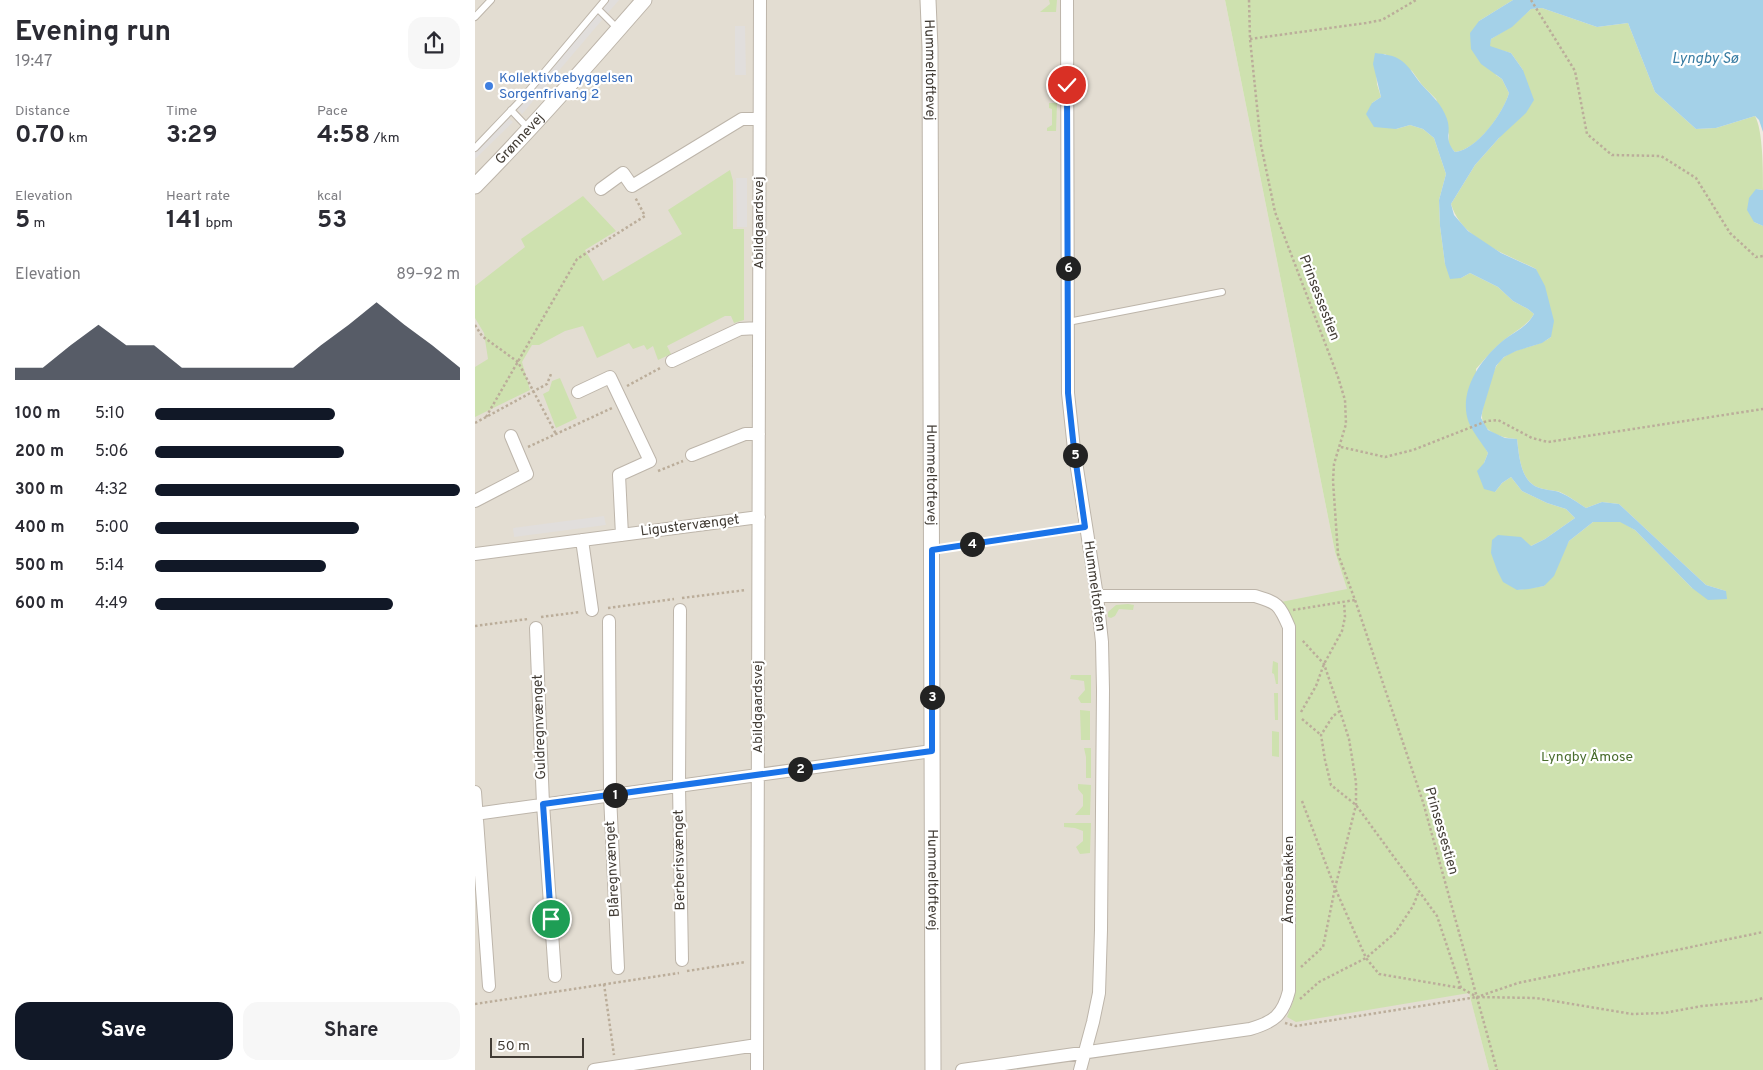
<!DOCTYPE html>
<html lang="en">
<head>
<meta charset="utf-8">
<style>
  :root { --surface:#fff; --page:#f7f7f7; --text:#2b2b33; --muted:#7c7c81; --accent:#111827 }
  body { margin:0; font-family:Overpass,sans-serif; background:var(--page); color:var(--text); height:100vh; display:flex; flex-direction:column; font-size:19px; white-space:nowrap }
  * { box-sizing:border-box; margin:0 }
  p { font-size:16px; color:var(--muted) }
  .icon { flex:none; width:28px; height:28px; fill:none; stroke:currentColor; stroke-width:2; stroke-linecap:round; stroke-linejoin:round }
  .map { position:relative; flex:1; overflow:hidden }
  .details { display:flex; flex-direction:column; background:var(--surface); width:475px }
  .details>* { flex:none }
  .scale { position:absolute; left:15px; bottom:12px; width:94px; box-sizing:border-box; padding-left:5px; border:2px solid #413b34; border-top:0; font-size:14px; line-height:18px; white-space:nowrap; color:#413b34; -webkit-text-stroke:4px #fff; paint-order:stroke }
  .pin { position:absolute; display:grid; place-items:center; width:42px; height:42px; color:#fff; margin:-21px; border:2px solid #fff; border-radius:50%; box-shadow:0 1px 5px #0007 }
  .km { position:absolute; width:25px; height:25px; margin:-12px; border-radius:50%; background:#222; color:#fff; font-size:14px; line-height:25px; text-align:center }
  .round { display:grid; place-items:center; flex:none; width:52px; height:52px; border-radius:15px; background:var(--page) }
  .head { display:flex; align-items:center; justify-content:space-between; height:85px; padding:0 15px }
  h1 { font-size:28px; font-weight:700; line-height:38px }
  .stats { display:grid; grid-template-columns:repeat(3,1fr); gap:8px; height:85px; padding:5px 15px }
  .stats div { display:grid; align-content:center }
  .stats b { font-size:25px; font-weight:700 }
  .stats small { font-size:14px; font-weight:400 }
  .stats p { font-size:14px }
  .chart { height:140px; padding:10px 15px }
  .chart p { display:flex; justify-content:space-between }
  .chart svg { width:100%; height:90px; margin-top:5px; fill:var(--accent); opacity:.7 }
  .action { display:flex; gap:10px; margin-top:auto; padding:10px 15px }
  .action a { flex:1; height:58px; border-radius:15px; background:var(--accent); color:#fff; font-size:20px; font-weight:700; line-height:58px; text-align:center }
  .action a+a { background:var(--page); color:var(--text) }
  ul { padding:0 15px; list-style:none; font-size:16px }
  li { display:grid; grid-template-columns:80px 60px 1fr; align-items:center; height:38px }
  li i { height:12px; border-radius:6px; background:var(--accent) }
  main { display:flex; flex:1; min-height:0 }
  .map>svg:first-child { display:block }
  .residential { fill:#e3ddd2 }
  .green { fill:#cee1af }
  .parking { fill:#e1dedc }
  .water { fill:#a4d1e8 }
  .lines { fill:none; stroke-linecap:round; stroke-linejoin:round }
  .service-casing { stroke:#bdb5aa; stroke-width:8 }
  .minor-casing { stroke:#bdb5aa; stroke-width:14 }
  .tertiary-casing { stroke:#bdb5aa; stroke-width:17 }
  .path { stroke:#bbad9a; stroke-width:2.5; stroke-dasharray:2.5 2.5; stroke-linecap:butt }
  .service { stroke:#fff; stroke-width:6 }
  .minor { stroke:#fff; stroke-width:12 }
  .tertiary { stroke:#fff; stroke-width:15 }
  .route-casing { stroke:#fff; stroke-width:10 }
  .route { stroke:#1a73e8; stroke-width:6 }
  .shop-dot { fill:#3f7fe0; stroke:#fff; stroke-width:2 }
  .labels { text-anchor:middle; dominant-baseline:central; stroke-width:4.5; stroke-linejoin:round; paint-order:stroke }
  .street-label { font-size:14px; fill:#413b34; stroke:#fff }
  .shop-label { font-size:14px; fill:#366cbe; stroke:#fff; text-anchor:start }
  .park-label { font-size:14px; fill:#496d2d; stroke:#fff }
  .water-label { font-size:15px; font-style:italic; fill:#387ca2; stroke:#fff }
</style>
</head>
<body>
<main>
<section class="details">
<div class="head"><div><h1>Evening run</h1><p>19:47</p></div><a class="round"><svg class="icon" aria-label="share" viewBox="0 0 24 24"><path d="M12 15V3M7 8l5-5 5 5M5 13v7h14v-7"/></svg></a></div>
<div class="stats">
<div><p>Distance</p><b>0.70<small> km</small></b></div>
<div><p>Time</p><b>3:29</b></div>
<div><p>Pace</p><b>4:58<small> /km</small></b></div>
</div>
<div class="stats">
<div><p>Elevation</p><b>5<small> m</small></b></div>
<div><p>Heart rate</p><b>141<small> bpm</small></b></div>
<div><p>kcal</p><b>53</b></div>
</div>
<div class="chart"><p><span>Elevation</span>89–92 m</p>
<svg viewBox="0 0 160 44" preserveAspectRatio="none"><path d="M0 44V38L10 38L20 27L30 17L40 27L50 27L60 38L70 38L80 38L90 38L100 38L110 27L120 17L130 6L140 17L150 27L160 38V44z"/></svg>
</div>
<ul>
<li><b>100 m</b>5:10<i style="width:59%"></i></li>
<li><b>200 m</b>5:06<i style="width:62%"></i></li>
<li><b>300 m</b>4:32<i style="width:100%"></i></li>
<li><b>400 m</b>5:00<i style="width:67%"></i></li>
<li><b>500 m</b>5:14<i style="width:56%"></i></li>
<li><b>600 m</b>4:49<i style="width:78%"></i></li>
</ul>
<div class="action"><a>Save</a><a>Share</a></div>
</section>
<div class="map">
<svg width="1288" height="1070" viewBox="0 0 1288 1070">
  <rect width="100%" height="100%" fill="#f0ebe3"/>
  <!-- residential -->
  <path class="residential" d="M 0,0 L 750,0 L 860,552 L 953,833 L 1014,1070 L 0,1070 Z"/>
  <!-- green -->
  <path class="green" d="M 574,0 L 582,0 L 581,12 L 565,12 L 575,4 Z
    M 750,0 L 1038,0 L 1004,21 L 1021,75 L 1027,79 L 1034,93 C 1028,114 1002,150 980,152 L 973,144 L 974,135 L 961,99 L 947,85 L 937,71 L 910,54 L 900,54 L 902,84 L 906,97 L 897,103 L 921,129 L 935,125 L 948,129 L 959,138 L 971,174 L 964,200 L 965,226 L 970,264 L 986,278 L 995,273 L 1023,287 L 1038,301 L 1053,309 L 1059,314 C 1051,327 1040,331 1029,340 C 1018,349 1010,359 1001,369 L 1008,444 L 1013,453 L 1009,463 L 1020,492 L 1027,483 L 1036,477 L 1047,491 L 1072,503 L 1091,509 L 1100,518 L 1070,539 L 1056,546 L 1042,590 L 1069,586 L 1094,541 L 1118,522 L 1145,521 L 1160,530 L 1217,588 L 1251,591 L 1231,585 L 1144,504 L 1127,502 L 1111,508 C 1103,503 1094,496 1085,492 C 1077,490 1069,490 1062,487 C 1045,480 1044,454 1042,439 C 1028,438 1007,433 1007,416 C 1007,407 1011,398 1013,390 C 1017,379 1018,367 1027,359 C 1041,346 1060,349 1076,337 L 1061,269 C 1031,254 987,240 976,204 L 1000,165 L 1024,138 L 1048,70 L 1036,53 L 1014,47 L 1016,39 L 1037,26 L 1056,9 L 1067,8 L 1122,27 L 1153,23 L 1180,92 L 1221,129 L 1241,128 L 1280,116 C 1288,130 1288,170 1288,190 L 1281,189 L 1279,222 L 1288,226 L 1288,1070 L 1014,1070 L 994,993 L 821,1022 L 812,1017 L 818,1002 L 818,633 L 806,602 L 872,589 L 860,552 Z
    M 574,103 L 582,103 L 581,131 L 572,131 L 572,128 L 577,125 L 577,109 L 574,108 Z
    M 255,170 L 258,181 L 258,229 L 269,229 L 269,320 L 259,323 L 256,316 L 250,316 L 192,346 L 196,354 L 183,360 L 178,346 L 172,350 L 169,345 L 158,349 L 154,343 L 122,358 L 108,326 L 90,331 L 64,345 L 57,345 L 47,362 L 55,390 L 0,417 L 0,367 L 13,359 L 9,333 L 0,318 L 0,286 L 50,247 L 46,239 L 108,196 L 141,231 L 110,250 L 128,281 L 207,234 L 193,210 Z
    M 85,378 L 102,418 L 81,428 L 68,394 L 74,391 L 77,381 Z
    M 653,604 L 659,605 L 658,610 L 644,609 L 640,616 L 636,618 L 633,617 L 633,612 L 641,605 Z
    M 798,661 L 803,663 L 803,684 L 801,684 L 799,674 L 797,673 Z
    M 596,675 L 616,675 L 616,703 L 606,703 L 603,698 L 610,690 L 609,681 L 595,679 Z
    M 799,693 L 803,693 L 803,720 L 800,720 Z
    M 605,710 L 615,711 L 615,740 L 606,740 Z
    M 797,731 L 804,732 L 804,757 L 797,756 Z
    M 609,748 L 616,748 L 616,778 L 611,778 L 611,757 Z
    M 603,784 L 616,785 L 615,815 L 600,815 L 608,806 L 608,795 L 603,789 Z
    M 589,823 L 616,823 L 615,853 L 605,854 L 601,847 L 608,841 L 608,831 L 600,828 L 589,827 Z"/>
  <!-- parking -->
  <path class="parking" d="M 130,0 L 144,0 L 47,114 L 40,106 Z
    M 260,26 L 270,26 L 271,75 L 260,75 Z
    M 31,116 L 38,122 L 0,159 L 0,148 Z
    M 261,178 L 272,178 L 272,227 L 262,227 Z
    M 129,516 L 131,525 L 39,537 L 38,528 Z"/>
  <!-- water -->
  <path class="water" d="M 1038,0 L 1288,0 L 1288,132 L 1284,120 L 1280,116 L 1241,128 L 1221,129 L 1180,92 L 1153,23 L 1122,27 L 1067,8 L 1056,9 L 1037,27 L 1016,39 L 1015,46 L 1036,53 L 1048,70 L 1059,100 L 1051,113 L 1024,138 L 1000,165 L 976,204 L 979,215 L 993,231 L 1026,253 L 1061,269 L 1070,286 L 1079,321 L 1076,337 L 1067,343 L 1041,351 L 1029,357 L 1021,366 L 1008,409 L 1006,418 L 1013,430 L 1030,438 L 1042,439 C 1044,454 1045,480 1062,487 C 1069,490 1077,490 1084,492 C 1094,496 1103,503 1111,508 L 1127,502 L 1144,504 L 1231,585 L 1251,591 L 1252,599 L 1233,600 L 1217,588 L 1160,530 L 1145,522 L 1118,522 L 1094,541 L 1079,576 L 1069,586 L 1054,589 L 1042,590 L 1028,582 L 1022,570 L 1016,553 L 1017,540 L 1023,535 L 1046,537 L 1056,546 L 1070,539 L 1100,518 L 1091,509 L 1072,503 L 1047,491 L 1036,477 L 1027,483 L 1020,492 L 1009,489 L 1002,471 L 1009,463 L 1013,453 C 1007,443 999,434 994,423 C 982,392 1006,358 1030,339 C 1041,331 1052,327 1059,314 L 1053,309 L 1038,301 L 1023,287 L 995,273 L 986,278 L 975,279 L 970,264 L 965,226 L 964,200 L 971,174 L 959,138 L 948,129 L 935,125 L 921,129 L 899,127 L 891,114 L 897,103 L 906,97 L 898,64 L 900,53 C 909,54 919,55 927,61 C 935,67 940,77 947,85 C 957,96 967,104 972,119 C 977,134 968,138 980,152 C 1002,150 1028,113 1034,93 L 1027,79 L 1006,64 L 996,49 L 995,33 L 1004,21 Z
    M 1281,189 L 1288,190 L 1288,226 L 1279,222 L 1272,210 L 1274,198 Z"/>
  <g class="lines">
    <!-- service casing -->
    <g class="service-casing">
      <path id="service" d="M 123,9 L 143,29
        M 0,17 L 16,0
        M 36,110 L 54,129
        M 0,148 L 45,101 L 130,0
        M 593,322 L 747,292"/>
    </g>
    <!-- minor casing -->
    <g class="minor-casing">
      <path id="minor" d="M 592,0 L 593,393 L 599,449 L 622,596 L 627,642 L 628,690 L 626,930 L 624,993 L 618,1022 L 605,1070
        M 126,189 L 148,173 L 157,186 L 267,119 L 284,119
        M 197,361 L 265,329 L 284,328
        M 103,392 L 135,377 L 175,461 L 144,475 L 147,535
        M 217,455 L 270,434 L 284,434
        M 0,501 L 52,474 L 36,436
        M 107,540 L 117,610
        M 0,554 L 284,517
        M 205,610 L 204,786 L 207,960
        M 134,621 L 135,795 L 143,968
        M 61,628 L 68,804 L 80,976
        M 0,792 L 14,986
        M 0,814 L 457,751
        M 119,1070 L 282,1045
        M 282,1070 L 285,0
        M 487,1070 L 775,1029 C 799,1022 808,1015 814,991 L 814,627 C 804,604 803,603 780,596 L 622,596"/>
    </g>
    <!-- tertiary casing -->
    <g class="tertiary-casing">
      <g id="tertiary">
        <path id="s1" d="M 453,0 L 455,48 L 458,1070"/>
        <path id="s2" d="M 0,186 C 59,126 114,63 169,0"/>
      </g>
    </g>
    <!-- path -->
    <path class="path" d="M 774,0 L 775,39 L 786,145 L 800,212 L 863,377 L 870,400 L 871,424 L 859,464 L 858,481 L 863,554 L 880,600 L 948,802 L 1022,1070
      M 1056,0 L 1100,71 L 1112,134 L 1137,155 L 1186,156 L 1221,178 L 1255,233 L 1281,257 L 1288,256
      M 775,39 L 891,23 L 907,20 L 941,0
      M 0,325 L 7,336 L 43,362 L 81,434
      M 152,386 L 187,367
      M 11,417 L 102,259 L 170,216 L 160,197
      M 0,423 L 72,384 L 76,374
      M 53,447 L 137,408
      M 866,447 L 910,457 L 938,450 L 1012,421 L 1023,420 L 1057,438 L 1073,442 L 1288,409
      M 183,471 L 208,461
      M 468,548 L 599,528
      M 207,598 L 271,590
      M 133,608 L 199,599
      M 818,610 L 880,600
      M 66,617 L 105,612
      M 0,626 L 53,619
      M 865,711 L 858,716 L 846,735 L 850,760 L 856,785 L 881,805 L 962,916 L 986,988 L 1002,997 L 1043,983 L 1288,932
      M 826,712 L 841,686 L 849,664 L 867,631 L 870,617 L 869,602
      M 827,719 L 846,735
      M 827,801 L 860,888 L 891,958 L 904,974 L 986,988
      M 826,967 L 848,947 L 860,888 L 881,805 L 881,782 L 874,739 L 865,711 L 849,664 L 827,640
      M 212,971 L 271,962
      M 129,984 L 139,1055
      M 825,999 L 844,982 L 891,958 L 920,933 L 938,906 L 944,891
      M 0,1004 L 204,973
      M 810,1023 L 821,1026 L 1002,997 L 1061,998 L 1157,1014 L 1189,1013 L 1227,1006 L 1278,1001 L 1288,998"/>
    <!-- service -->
    <use href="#service" class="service"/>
    <!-- minor -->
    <use href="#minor" class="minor"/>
    <!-- tertiary -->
    <use href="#tertiary" class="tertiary"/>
  </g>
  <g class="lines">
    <!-- route casing -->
    <g class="route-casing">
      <path id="route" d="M 76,919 L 68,804 L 457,751 L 457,550 L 610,527 L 599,449 L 593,393 L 592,85"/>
    </g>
    <!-- route -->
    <use href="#route" class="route"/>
  </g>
  <!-- markers -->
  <circle class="shop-dot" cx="14" cy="86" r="5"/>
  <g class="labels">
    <!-- street labels -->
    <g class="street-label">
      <text stroke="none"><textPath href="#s1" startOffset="70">Hummeltoftevej</textPath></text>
      <text stroke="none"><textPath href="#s2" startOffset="65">Grønnevej</textPath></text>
      <text transform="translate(284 223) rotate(-90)">Abildgaardsvej</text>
      <text transform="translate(844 298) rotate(69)">Prinsessestien</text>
      <text stroke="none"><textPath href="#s1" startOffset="475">Hummeltoftevej</textPath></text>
      <text transform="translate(215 526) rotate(-7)">Ligustervænget</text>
      <text transform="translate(619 586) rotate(82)">Hummeltoften</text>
      <text transform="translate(283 707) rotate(-90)">Abildgaardsvej</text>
      <text transform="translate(65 727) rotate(-92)">Guldregnvænget</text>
      <text transform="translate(966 831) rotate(74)">Prinsessestien</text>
      <text transform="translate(205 860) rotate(-91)">Berberisvænget</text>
      <text transform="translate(138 869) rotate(-93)">Blåregnvænget</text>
      <text stroke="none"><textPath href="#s1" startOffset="880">Hummeltoftevej</textPath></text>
      <text transform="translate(814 880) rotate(-90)">Åmosebakken</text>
    </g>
    <!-- shop labels -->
    <g class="shop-label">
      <text x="24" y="78">Kollektivbebyggelsen<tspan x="24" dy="16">Sorgenfrivang 2</tspan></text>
    </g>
    <!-- park labels -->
    <g class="park-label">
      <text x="1112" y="757">Lyngby Åmose</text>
    </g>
    <!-- water labels -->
    <g class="water-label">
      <text x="1230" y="59">Lyngby Sø</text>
    </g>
  </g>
</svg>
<div class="scale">50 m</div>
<div class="pin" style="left:76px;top:919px;background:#1e9e55"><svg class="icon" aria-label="arrive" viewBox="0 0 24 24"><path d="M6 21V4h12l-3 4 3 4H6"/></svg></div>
<div class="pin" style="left:592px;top:85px;background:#d93025"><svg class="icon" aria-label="check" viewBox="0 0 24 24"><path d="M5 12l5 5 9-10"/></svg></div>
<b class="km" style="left:140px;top:795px">1</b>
<b class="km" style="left:325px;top:769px">2</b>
<b class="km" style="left:457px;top:697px">3</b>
<b class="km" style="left:497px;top:544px">4</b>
<b class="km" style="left:600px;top:455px">5</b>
<b class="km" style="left:593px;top:268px">6</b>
</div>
</main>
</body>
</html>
